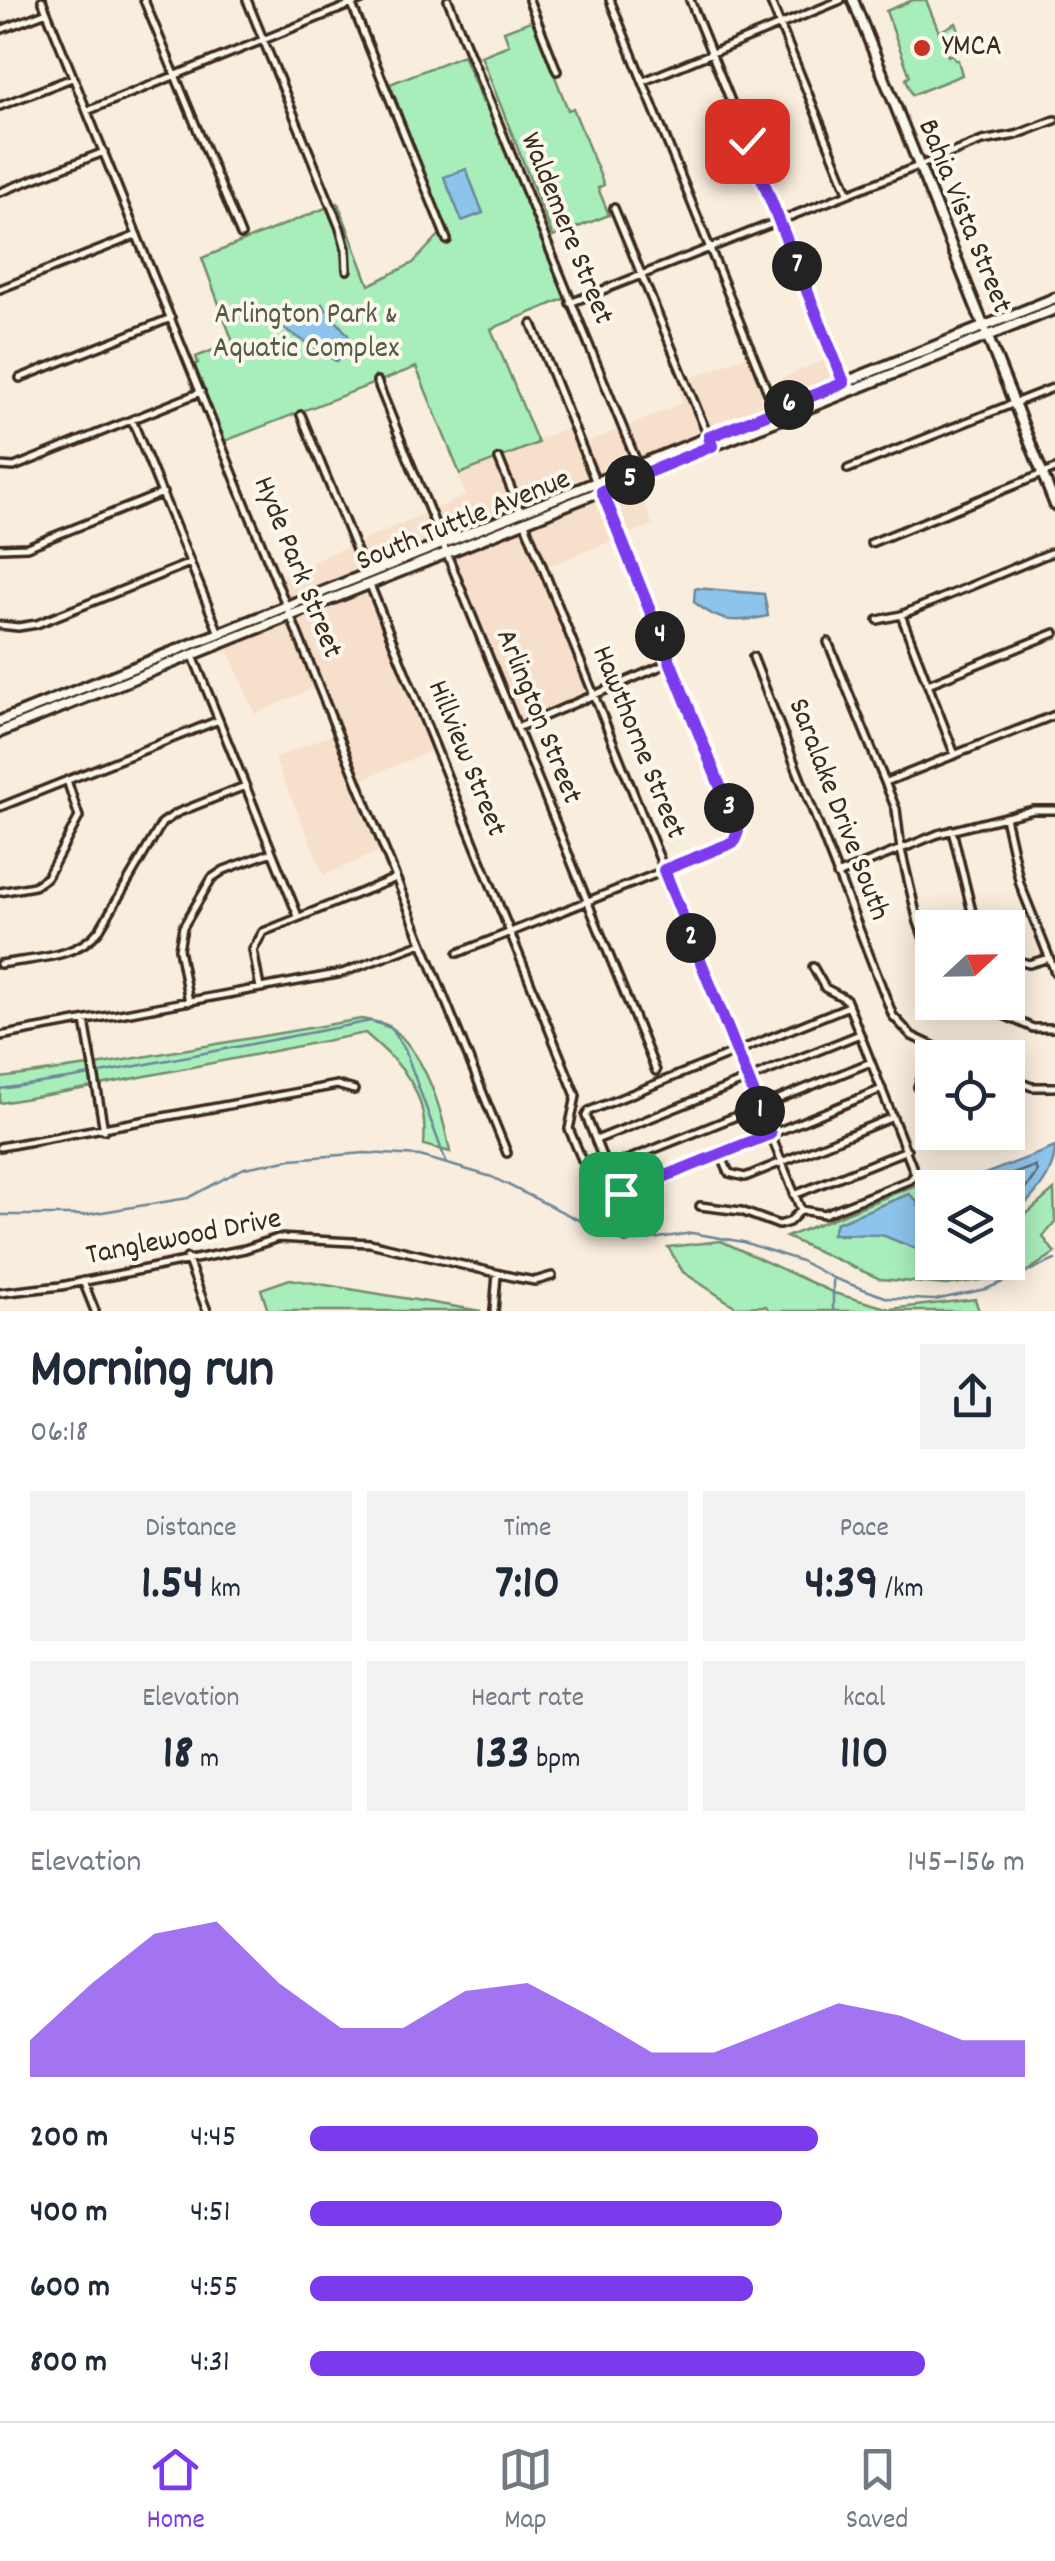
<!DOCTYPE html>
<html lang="en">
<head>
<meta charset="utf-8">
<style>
  :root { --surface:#fff; --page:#f2f2f3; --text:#1f2937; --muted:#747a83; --line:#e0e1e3; --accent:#7c3aed }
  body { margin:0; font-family:Dekko,sans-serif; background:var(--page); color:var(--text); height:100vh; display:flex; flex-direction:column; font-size:38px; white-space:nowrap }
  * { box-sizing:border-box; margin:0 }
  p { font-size:32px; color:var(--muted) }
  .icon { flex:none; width:55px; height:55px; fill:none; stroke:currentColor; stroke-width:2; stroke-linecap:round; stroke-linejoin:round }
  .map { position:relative; height:1311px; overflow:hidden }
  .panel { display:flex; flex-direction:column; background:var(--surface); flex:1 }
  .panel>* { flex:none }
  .needle { width:65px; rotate:68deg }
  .tools { position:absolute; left:915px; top:910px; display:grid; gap:20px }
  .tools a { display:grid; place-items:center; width:110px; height:110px; border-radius:0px; background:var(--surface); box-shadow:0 5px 25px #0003; font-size:50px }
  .pin { position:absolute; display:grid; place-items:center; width:85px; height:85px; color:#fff; margin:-42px; border-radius:20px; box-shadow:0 5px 15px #0006 }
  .km { position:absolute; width:50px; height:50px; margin:-25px; border-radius:50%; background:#222; color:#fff; font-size:28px; line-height:50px; text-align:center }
  .round { display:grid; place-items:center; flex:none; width:105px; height:105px; border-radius:0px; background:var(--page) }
  .headline { display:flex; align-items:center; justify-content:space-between; height:170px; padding:0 30px }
  h1 { font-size:55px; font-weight:800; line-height:75px }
  .metrics { display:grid; grid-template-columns:repeat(3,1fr); gap:15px; height:170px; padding:10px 30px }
  .metrics div { display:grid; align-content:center; border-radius:0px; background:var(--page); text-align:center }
  .metrics b { font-size:50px; font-weight:800 }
  .metrics small { font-size:28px; font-weight:400 }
  .metrics p { font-size:28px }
  .chart { height:280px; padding:20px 30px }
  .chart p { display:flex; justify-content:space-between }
  .chart svg { width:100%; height:180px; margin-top:10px; fill:var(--accent); opacity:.7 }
  ul { padding:0 30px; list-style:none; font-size:32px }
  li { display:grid; grid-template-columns:160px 120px 1fr; align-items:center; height:75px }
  li i { height:25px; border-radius:12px; background:var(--accent) }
  .menu { display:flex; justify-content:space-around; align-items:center; height:140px; border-top:2px solid var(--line); background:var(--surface); font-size:28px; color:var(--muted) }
  .menu a { display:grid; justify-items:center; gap:5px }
  .menu .on { color:var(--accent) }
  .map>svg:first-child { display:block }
  .built { fill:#f7e0cb }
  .green { fill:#a8eebb; stroke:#728c6c; stroke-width:2.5 }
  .water { fill:#8cc4eb; stroke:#6c8699; stroke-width:2.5 }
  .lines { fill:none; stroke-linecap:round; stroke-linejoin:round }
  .shore { stroke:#5b6870; stroke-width:2.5 }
  .stream { stroke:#6c8699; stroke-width:2.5 }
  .street-casing { stroke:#3b2a1e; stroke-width:12 }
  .secondary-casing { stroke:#3b2a1e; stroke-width:15 }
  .street { stroke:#fbf7ec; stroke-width:5 }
  .secondary { stroke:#fbf7ec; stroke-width:8 }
  .route-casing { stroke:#fff; stroke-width:20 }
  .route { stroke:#7c3aed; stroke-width:12 }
  .poi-dot { fill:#c8321e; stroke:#fbf7ec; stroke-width:4 }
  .labels { text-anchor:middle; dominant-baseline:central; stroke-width:8; stroke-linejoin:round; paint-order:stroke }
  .poi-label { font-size:30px; fill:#3b2a1e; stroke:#fbf7ec; text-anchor:start }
  .street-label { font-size:30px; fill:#3b2a1e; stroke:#fbf7ec }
  .park-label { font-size:30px; fill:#565b45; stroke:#fbf7ec }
</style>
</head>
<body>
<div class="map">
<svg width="1055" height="1311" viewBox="0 0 1055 1311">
  <rect width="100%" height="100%" fill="#f9eddd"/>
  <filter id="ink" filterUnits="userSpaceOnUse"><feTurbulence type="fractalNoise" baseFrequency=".01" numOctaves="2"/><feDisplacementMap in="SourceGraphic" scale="20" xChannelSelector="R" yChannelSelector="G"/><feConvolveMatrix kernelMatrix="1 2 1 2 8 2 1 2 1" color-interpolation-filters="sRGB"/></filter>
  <g filter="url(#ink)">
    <!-- built -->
    <path class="built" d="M 748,355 L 770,409 L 711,432 L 689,379 Z
      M 830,357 L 839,381 L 777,406 L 767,385 Z
      M 682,382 L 704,435 L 640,461 L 626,427 L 682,403 L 678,384 Z
      M 571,427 L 593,480 L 522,508 L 501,455 L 495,458 L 516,510 L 445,538 L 433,510 L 465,496 L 458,470 Z
      M 619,429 L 633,463 L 600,477 L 586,443 Z
      M 636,480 L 653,525 L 624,536 L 606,493 Z
      M 600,496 L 617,539 L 546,567 L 529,523 Z
      M 427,512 L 439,541 L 368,570 L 357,543 Z
      M 522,526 L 589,694 L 519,723 L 452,554 Z
      M 350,545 L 361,572 L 291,601 L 280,576 Z
      M 368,588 L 433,750 L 361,780 L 296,617 Z
      M 290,620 L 316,687 L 255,714 L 226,646 Z
      M 334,734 L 381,851 L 324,875 L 274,758 Z"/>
    <!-- green -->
    <path class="green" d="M 913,0 L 926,0 L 939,32 L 956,23 L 961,36 L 943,42 L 948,56 L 952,54 L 955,60 L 958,60 L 962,75 L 912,95 L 906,79 L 910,76 L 886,11 Z
      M 533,20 L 568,110 L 573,108 L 604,185 L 598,188 L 609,215 L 553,237 L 481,56 L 509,45 L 504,31 Z
      M 463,55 L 483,103 L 486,102 L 566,298 L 491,329 L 538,443 L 460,474 L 416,367 L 225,441 L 194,365 L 198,363 L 196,357 L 233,342 L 202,258 L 328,207 L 350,261 L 348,241 L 334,204 L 338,203 L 369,285 L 413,263 L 441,233 L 445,244 L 451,242 L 390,84 Z
      M 361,1019 C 371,1021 385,1022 392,1028 C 427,1057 442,1110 450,1152 L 424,1145 C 429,1092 402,1065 365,1033 L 100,1085 L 96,1065 Z
      M 89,1066 L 93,1087 L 0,1103 L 0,1078 Z
      M 923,1182 L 932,1202 L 932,1241 L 916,1200 L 839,1236 C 854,1234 867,1232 882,1235 C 898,1239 916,1252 931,1248 L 932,1242 L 932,1262 L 1008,1262 L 1008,1230 L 1054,1190 L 1055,1222 L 1043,1237 L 1055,1253 L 1023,1274 L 946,1285 L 880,1279 L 786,1237 Z
      M 721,1241 L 834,1293 L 890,1309 L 975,1299 L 979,1311 L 769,1311 L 766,1306 L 736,1307 L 683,1272 L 668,1247 Z
      M 290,1279 L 481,1311 L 268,1311 L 261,1289 Z"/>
    <!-- water -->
    <path class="water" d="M 466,169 L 483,213 L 462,221 L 444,177 Z
      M 322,304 L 348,335 L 351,355 L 336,361 L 283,328 L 285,319 Z
      M 695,588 L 764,594 L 768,616 C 735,623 721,624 694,602 Z
      M 1055,1147 C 1055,1177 1029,1202 1008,1220 L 1008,1188 L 951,1187 Z
      M 909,1194 L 916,1200 L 932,1241 L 931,1248 L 921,1251 L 882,1235 L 832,1234 L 836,1223 Z"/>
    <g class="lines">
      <!-- shore -->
      <path class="shore" d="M 975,1188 L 1035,1166 L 1037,1172 L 1020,1197 L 1008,1207"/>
      <!-- stream -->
      <path class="stream" d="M 0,1089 L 74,1078 L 371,1021 L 391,1028 L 405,1050 L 446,1162
        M 0,1215 L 84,1215 L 188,1198 L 244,1168 L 292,1159 L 365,1153 L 420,1156 L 492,1177 L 625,1243 L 692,1233 L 743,1242 L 801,1261 L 833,1278 L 888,1298 L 935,1300 L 986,1289 L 1055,1260
        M 833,1311 L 833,1278"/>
      <!-- street casing -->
      <g class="street-casing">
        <path id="street" d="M 42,0 L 507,1153
          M 144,0 L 241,235
          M 247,0 L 340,228 L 346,249 L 347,270
          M 350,0 L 447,240
          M 448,0 L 638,465
          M 529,0 L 557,71
          M 610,0 L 775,410
          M 690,0 L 844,382
          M 770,0 L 848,192
          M 0,30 L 47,12
          M 644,81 L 841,0
          M 0,106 L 72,78
          M 87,111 L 362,0
          M 0,192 L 104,152
          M 614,208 L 708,436
          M 0,289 L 137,235
          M 570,303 L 982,141 L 1016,135 L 1055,120
          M 20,378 L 171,318
          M 377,381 L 656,1071
          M 301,415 L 366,574
          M 132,420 L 219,633
          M 499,459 L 520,511
          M 0,466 L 14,467 L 201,392
          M 848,469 L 1055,387
          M 524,521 L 801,1210
          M 871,543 L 1055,469
          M 0,548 L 27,547 L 163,493
          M 370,585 L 576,1096 L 569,1129 L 583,1162
          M 901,615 L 955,755
          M 878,620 L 901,615 L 1055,551
          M 0,625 L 18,627 L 37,624 L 190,563
          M 828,642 L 896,809 L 901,850 L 918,922 L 932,961
          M 193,656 L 298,916
          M 753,657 L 893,1016 L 912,1036 L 959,1058
          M 928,684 L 1055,633
          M 517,728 L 671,662
          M 886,782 L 1055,715
          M 0,807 L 219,720
          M 1005,817 L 1020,884 L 1055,972
          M 952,830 L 976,928
          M 837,875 L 938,834 L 1033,810 L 1055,810
          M 0,892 L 34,886 L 47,877 L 79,817 L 67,780
          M 458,953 L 731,844 L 738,835 L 532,324
          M 1008,958 L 1029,964 L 1049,958
          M 0,964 C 34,958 77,959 100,929 L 162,823 L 177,813 L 245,786
          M 260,988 L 253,950 L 263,932 L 396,878
          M 189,1002 L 179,949 L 183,927 L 212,878 L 224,870 L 272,852
          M 974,1002 L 1033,1028 L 1055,1028
          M 849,1006 L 589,1111 L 586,1116 L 616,1192 L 621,1195 L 882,1089
          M 85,1021 L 104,1130
          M 0,1036 L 342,973 L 422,943
          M 1008,1078 L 1032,1087 L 1055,1087
          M 932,1119 L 918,1087 L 933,1047
          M 596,1140 L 860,1034
          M 0,1147 L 337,1085 L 354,1090
          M 721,1155 L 729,1173 L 745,1177 L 893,1117
          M 607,1168 L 871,1062
          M 794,1195 L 907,1150
          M 700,1206 L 741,1211 L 779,1225 L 789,1222 L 801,1210
          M 801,1210 L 824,1214 L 910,1180 L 915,1174 L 846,999 L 825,988 L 813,967
          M 187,1258 L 207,1311
          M 83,1281 L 95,1311
          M 0,1293 L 61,1286 L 245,1249 L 278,1238 L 370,1243 L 513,1277 L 535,1281 L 552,1276
          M 494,1311 L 497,1274"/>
      </g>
      <!-- secondary casing -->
      <g class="secondary-casing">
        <path id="secondary" d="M 853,0 L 1055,505
          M 0,721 L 1055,298
          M 0,732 L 1055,309"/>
      </g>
      <!-- street -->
      <use href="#street" class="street"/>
      <!-- secondary -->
      <use href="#secondary" class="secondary"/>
    </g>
  </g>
  <g class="lines" filter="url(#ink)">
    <!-- route casing -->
    <g class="route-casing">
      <path id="route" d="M 621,1194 L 770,1134 L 664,870 L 734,842 L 738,831 L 602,491 L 712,446 L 709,437 L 844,383 L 747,141"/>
    </g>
    <!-- route -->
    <use href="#route" class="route"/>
  </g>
  <!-- markers -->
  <circle class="poi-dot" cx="922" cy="48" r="10"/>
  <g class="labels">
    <!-- poi labels -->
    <g class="poi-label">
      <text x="942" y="48">YMCA</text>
    </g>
    <!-- street labels -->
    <g class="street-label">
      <text transform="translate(963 217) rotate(68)">Bahia Vista Street</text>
      <text transform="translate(565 229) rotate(68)">Waldemere Street</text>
      <text transform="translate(464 522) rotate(-22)">South Tuttle Avenue</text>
      <text transform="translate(296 568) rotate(68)">Hyde Park Street</text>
      <text transform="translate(537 717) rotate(68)">Arlington Street</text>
      <text transform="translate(637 743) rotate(68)">Hawthorne Street</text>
      <text transform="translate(465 759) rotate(68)">Hillview Street</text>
      <text transform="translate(837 810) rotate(69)">Saralake Drive South</text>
      <text transform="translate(184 1239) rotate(-11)">Tanglewood Drive</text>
    </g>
    <!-- park labels -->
    <g class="park-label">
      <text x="306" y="316">Arlington Park &amp;<tspan x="306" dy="34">Aquatic Complex</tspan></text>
    </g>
  </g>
</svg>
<div class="tools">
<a><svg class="needle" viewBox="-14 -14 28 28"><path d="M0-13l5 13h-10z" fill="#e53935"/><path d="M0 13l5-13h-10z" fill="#747a83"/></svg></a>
<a><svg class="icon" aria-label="locate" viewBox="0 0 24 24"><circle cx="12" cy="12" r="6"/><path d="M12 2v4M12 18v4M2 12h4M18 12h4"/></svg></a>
<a><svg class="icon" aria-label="layers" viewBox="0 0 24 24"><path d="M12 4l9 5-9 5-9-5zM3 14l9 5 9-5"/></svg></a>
</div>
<div class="pin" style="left:621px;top:1194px;background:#1e9e55"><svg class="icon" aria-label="arrive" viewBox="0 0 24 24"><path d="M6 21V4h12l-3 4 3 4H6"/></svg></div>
<div class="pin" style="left:747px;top:141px;background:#d93025"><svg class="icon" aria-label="check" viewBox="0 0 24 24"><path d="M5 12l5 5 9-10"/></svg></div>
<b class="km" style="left:760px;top:1111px">1</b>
<b class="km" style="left:691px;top:938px">2</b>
<b class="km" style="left:729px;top:808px">3</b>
<b class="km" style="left:660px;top:636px">4</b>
<b class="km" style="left:630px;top:480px">5</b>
<b class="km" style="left:789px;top:405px">6</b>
<b class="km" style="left:797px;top:266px">7</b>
</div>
<section class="panel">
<div class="headline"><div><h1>Morning run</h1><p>06:18</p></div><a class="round"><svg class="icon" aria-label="share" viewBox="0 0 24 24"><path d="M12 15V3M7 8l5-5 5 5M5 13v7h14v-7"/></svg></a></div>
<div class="metrics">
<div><p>Distance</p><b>1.54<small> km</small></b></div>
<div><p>Time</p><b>7:10</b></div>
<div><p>Pace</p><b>4:39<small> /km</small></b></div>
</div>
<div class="metrics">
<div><p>Elevation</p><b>18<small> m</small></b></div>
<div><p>Heart rate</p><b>133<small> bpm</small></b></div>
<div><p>kcal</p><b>110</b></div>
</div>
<div class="chart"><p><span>Elevation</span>145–156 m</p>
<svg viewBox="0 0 160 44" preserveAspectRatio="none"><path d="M0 44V35L10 21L20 9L30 6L40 21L50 32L60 32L70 23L80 21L90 29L100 38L110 38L120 32L130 26L140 29L150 35L160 35V44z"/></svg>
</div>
<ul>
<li><b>200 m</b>4:45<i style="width:71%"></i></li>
<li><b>400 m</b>4:51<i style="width:66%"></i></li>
<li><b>600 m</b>4:55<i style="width:62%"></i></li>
<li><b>800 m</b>4:31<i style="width:86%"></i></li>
</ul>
</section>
<nav class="menu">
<a class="on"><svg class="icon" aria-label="home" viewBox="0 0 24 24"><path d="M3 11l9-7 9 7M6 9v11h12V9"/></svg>Home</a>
<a><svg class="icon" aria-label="map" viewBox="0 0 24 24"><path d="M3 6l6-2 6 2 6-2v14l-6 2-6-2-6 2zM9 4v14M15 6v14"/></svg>Map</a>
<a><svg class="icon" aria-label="saved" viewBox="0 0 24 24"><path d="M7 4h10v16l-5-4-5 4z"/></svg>Saved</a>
</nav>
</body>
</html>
